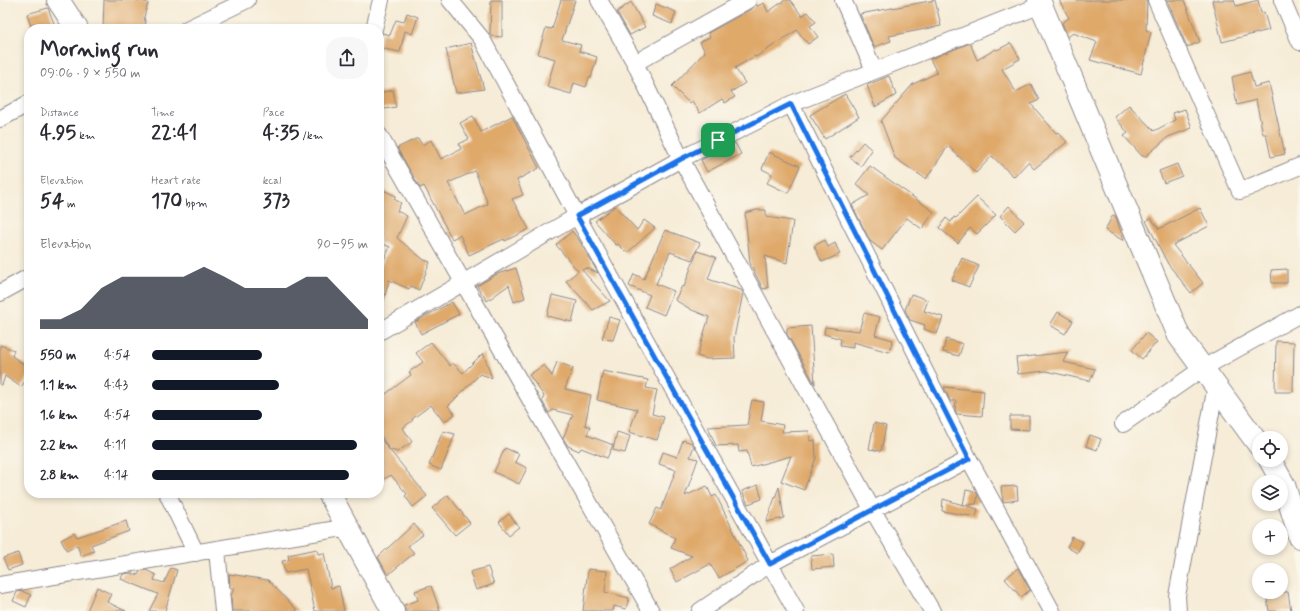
<!DOCTYPE html>
<html lang="en">
<head>
<meta charset="utf-8">
<style>
  :root { --surface:#fff; --page:#f7f7f7; --text:#2b2b33; --muted:#7c7c81; --accent:#111827 }
  body { margin:0; font-family:Mynerve,sans-serif; background:var(--page); color:var(--text); height:100vh; display:flex; flex-direction:column; font-size:15px; white-space:nowrap }
  * { box-sizing:border-box; margin:0 }
  p { font-size:13px; color:var(--muted) }
  .icon { flex:none; width:22px; height:22px; fill:none; stroke:currentColor; stroke-width:2; stroke-linecap:round; stroke-linejoin:round }
  .map { position:relative; flex:1; overflow:hidden }
  .side { position:absolute; left:24px; top:24px; width:360px; height:474px; display:flex; flex-direction:column; background:var(--surface); border-radius:16px; box-shadow:0 2px 6px #0003 }
  .side>* { flex:none }
  .controls { position:absolute; left:1252px; top:431px; display:grid; gap:8px }
  .controls a { display:grid; place-items:center; width:36px; height:36px; border-radius:50%; background:var(--surface); box-shadow:0 2px 6px #0003; font-size:20px }
  .pin { position:absolute; display:grid; place-items:center; width:34px; height:34px; color:#fff; margin:-17px; border-radius:8px; box-shadow:0 2px 6px #0006 }
  .round { display:grid; place-items:center; flex:none; width:42px; height:42px; border-radius:16px; background:var(--page) }
  .summary { display:flex; align-items:center; justify-content:space-between; height:68px; padding:0 16px }
  h1 { font-size:22px; font-weight:800; line-height:30px }
  .figures { display:grid; grid-template-columns:repeat(3,1fr); gap:6px; height:68px; padding:4px 16px }
  .figures div { display:grid; align-content:center }
  .figures b { font-size:20px; font-weight:800 }
  .figures small { font-size:11px; font-weight:400 }
  .figures p { font-size:11px }
  .chart { height:112px; padding:8px 16px }
  .chart p { display:flex; justify-content:space-between }
  .chart svg { width:100%; height:72px; margin-top:4px; fill:var(--accent); opacity:.7 }
  ul { padding:0 16px; list-style:none; font-size:13px }
  li { display:grid; grid-template-columns:64px 48px 1fr; align-items:center; height:30px }
  li i { height:10px; border-radius:5px; background:var(--accent) }
  .map>svg:first-child { display:block }
  .building { fill:#dfa96a; fill-rule:evenodd }
  .lines { fill:none; stroke-linecap:round; stroke-linejoin:round }
  .street-casing { stroke:#8c8789; stroke-width:18 }
  .secondary-casing { stroke:#8c8789; stroke-width:24 }
  .street { stroke:#fff; stroke-width:16 }
  .secondary { stroke:#fff; stroke-width:22 }
  .route-casing { stroke:#fff; stroke-width:8 }
  .route { stroke:#1a73e8; stroke-width:5 }
</style>
</head>
<body>
<div class="map">
<svg width="1300" height="611" viewBox="0 0 1300 611">
  <rect width="100%" height="100%" fill="#fbf7ec"/>
  <filter id="ink" filterUnits="userSpaceOnUse"><feTurbulence type="fractalNoise" baseFrequency=".025" numOctaves="2"/><feDisplacementMap in="SourceGraphic" scale="8" xChannelSelector="R" yChannelSelector="G"/><feConvolveMatrix kernelMatrix="1 2 1 2 8 2 1 2 1" color-interpolation-filters="sRGB"/></filter>
  <filter id="wash" filterUnits="userSpaceOnUse"><feTurbulence type="fractalNoise" baseFrequency=".012" numOctaves="4" result="noise"/><feDisplacementMap in="SourceGraphic" scale="16" xChannelSelector="R" yChannelSelector="G"/><feGaussianBlur stdDeviation="0.9" result="paint"/><feColorMatrix in="noise" values="0 0 0 0 0 0 0 0 0 0 0 0 0 0 0 0 0 1.4 0 .05"/><feComposite in="paint" operator="in"/></filter>
  <g filter="url(#wash)">
    <rect width="100%" height="100%" fill="#f6ecd7"/>
    <g id="blocks">
      <!-- building -->
      <path class="building" d="M 104,0 L 137,0 L 148,3 L 144,17 L 147,29 L 103,29 Z
        M 491,0 L 502,0 L 502,37 L 491,36 L 490,34 Z
        M 561,0 L 575,0 L 562,40 L 581,45 L 579,51 L 597,57 L 591,78 L 589,78 L 586,87 L 574,83 L 571,94 L 547,87 L 555,59 L 538,54 L 546,28 L 552,29 Z
        M 785,0 L 790,0 L 802,16 L 808,12 L 816,22 L 810,26 L 818,37 L 808,44 L 797,30 L 756,57 L 755,56 L 735,68 L 745,83 L 731,92 L 735,97 L 725,103 L 722,99 L 700,113 L 692,101 L 689,103 L 672,86 L 705,52 L 700,42 L 710,37 L 708,33 L 753,8 L 756,4 L 757,6 L 764,3 L 768,12 Z
        M 935,0 L 941,26 L 889,36 L 891,41 L 874,47 L 860,14 Z
        M 1059,0 L 1147,0 L 1146,30 L 1151,32 L 1141,74 L 1090,60 L 1097,42 L 1073,33 L 1068,37 L 1062,23 L 1069,18 Z
        M 1167,0 L 1184,0 L 1200,42 L 1187,47 Z
        M 1212,0 L 1234,0 L 1236,6 L 1258,0 L 1261,13 L 1264,12 L 1269,30 L 1222,42 Z
        M 631,2 L 645,27 L 630,35 L 617,12 Z
        M 656,4 L 676,12 L 672,24 L 652,16 Z
        M 48,8 L 55,26 L 44,29 L 32,29 L 27,14 Z
        M 407,13 L 418,17 L 412,34 L 405,31 L 400,52 L 379,48 L 382,33 L 390,35 L 396,20 L 404,22 Z
        M 471,43 L 484,89 L 456,93 L 446,49 Z
        M 970,43 L 977,60 L 996,49 L 997,50 L 1011,43 L 1020,59 L 1002,69 L 1016,92 L 1031,84 L 1039,100 L 1031,104 L 1056,133 L 1058,132 L 1067,142 L 1034,169 L 1028,162 L 1014,177 L 992,156 L 976,173 L 948,146 L 926,179 L 895,158 L 881,121 L 913,84 L 937,73 L 930,59 Z
        M 1250,72 L 1254,87 L 1269,83 L 1285,154 L 1271,157 L 1266,134 L 1263,134 L 1256,100 L 1237,105 L 1232,77 Z
        M 889,76 L 896,95 L 875,107 L 867,85 Z
        M 393,90 L 396,107 L 379,110 L 379,93 Z
        M 845,94 L 859,117 L 825,139 L 810,115 Z
        M 1129,105 L 1154,131 L 1175,120 L 1173,113 L 1185,109 L 1192,128 L 1168,137 L 1146,156 L 1142,156 L 1124,136 L 1128,133 L 1115,117 Z
        M 473,116 L 481,132 L 512,116 L 539,168 L 517,180 L 523,195 L 512,199 L 529,229 L 505,241 L 504,239 L 469,255 L 460,235 L 452,239 L 424,186 L 420,188 L 397,148 L 418,138 L 422,145 L 431,140 L 441,159 L 461,149 L 459,144 L 469,139 L 460,123 ZM 475,171 L 488,204 L 465,215 L 448,183 Z
        M 863,142 L 872,150 L 861,166 L 850,157 Z
        M 735,143 L 741,154 L 707,172 L 701,160 Z
        M 769,152 L 800,166 L 788,193 L 767,183 L 772,174 L 762,169 Z
        M 1177,164 L 1182,176 L 1164,183 L 1159,171 Z
        M 870,166 L 934,212 L 922,229 L 907,218 L 882,250 L 870,241 L 852,205 L 869,195 L 856,184 Z
        M 379,188 L 396,196 L 394,199 L 401,203 L 397,211 L 407,216 L 397,238 L 424,260 L 430,262 L 419,290 L 411,286 L 409,289 L 389,280 L 383,304 L 379,304 L 379,270 L 390,247 L 379,242 Z
        M 977,197 L 996,215 L 977,234 L 970,228 L 958,243 L 939,228 L 946,218 L 951,222 L 954,217 L 956,218 Z
        M 615,206 L 637,230 L 644,220 L 655,228 L 627,253 L 618,244 L 616,245 L 595,221 Z
        M 1009,206 L 1024,222 L 1015,231 L 1000,216 Z
        M 1200,208 L 1209,226 L 1173,245 L 1203,283 L 1191,293 L 1168,264 L 1146,221 L 1151,218 L 1159,229 Z
        M 757,210 L 766,210 L 766,217 L 793,221 L 787,263 L 765,256 L 768,288 L 763,289 L 750,263 L 745,213 Z
        M 1113,215 L 1116,217 L 1124,241 L 1105,230 Z
        M 665,230 L 700,243 L 692,260 L 670,252 L 656,284 L 674,291 L 664,315 L 645,307 L 650,295 L 629,286 L 634,274 L 644,279 Z
        M 572,231 L 579,240 L 598,273 L 586,268 L 582,270 L 610,301 L 593,310 L 566,281 L 578,271 L 556,245 Z
        M 825,240 L 828,247 L 835,243 L 840,254 L 822,262 L 814,246 Z
        M 697,251 L 716,257 L 708,279 L 741,290 L 743,293 L 734,338 L 735,358 L 707,359 L 697,356 L 709,317 L 692,310 L 675,300 L 682,286 L 684,287 Z
        M 962,258 L 979,266 L 969,287 L 952,280 Z
        M 516,268 L 525,298 L 514,302 L 509,285 L 487,301 L 477,286 L 497,274 Z
        M 1287,269 L 1287,283 L 1272,283 L 1271,270 Z
        M 911,294 L 928,300 L 924,311 L 943,317 L 937,334 L 924,329 L 925,325 L 910,320 L 905,310 Z
        M 552,295 L 577,301 L 572,322 L 547,316 Z
        M 452,302 L 459,314 L 421,334 L 415,322 Z
        M 1058,312 L 1073,321 L 1065,334 L 1050,325 Z
        M 864,313 L 880,317 L 875,335 L 893,340 L 889,352 L 853,342 L 853,348 L 840,346 L 841,339 L 824,334 L 825,327 L 859,331 Z
        M 609,317 L 620,320 L 613,340 L 602,339 Z
        M 811,326 L 815,384 L 787,334 L 787,328 Z
        M 1146,333 L 1157,342 L 1142,359 L 1132,350 Z
        M 946,339 L 963,344 L 959,356 L 943,352 Z
        M 1276,341 L 1294,342 L 1293,392 L 1275,392 Z
        M 431,342 L 450,366 L 453,363 L 463,373 L 483,353 L 492,378 L 480,374 L 448,406 L 455,414 L 444,422 L 431,405 L 412,419 L 413,420 L 403,428 L 412,442 L 397,452 L 389,449 L 379,433 L 379,399 L 411,375 L 409,372 L 423,362 L 416,353 Z
        M 0,345 L 14,350 L 12,356 L 29,368 L 29,376 L 21,387 L 5,376 L 2,385 L 0,385 Z
        M 1068,352 L 1063,362 L 1095,369 L 1090,381 L 1046,371 L 1018,374 L 1016,358 Z
        M 557,362 L 573,368 L 565,389 L 591,395 L 585,425 L 590,427 L 587,435 L 613,445 L 607,458 L 581,448 L 579,451 L 568,446 L 563,438 L 573,415 L 553,410 L 549,413 L 542,401 L 544,396 L 529,375 L 544,365 L 552,376 Z
        M 603,371 L 648,380 L 646,388 L 657,390 L 652,414 L 664,417 L 657,440 L 629,432 L 637,409 L 597,400 Z
        M 944,387 L 984,391 L 982,416 L 957,414 L 955,410 L 956,401 L 950,401 Z
        M 752,400 L 764,402 L 761,421 L 783,425 L 782,432 L 809,431 L 810,441 L 815,440 L 816,458 L 804,490 L 781,481 L 791,456 L 751,467 L 747,451 L 739,452 L 738,445 L 716,446 L 708,427 L 747,425 Z
        M 1010,416 L 1029,416 L 1029,430 L 1010,429 Z
        M 874,423 L 886,426 L 881,451 L 869,449 Z
        M 443,431 L 455,434 L 441,470 L 429,465 Z
        M 617,432 L 630,436 L 625,453 L 613,450 Z
        M 1090,435 L 1101,439 L 1097,450 L 1086,446 Z
        M 379,437 L 427,496 L 413,507 L 405,496 L 407,494 L 391,475 L 379,482 Z
        M 683,440 L 692,443 L 694,446 L 690,457 L 698,459 L 685,496 L 707,486 L 712,497 L 716,495 L 748,561 L 719,578 L 710,564 L 677,582 L 670,569 L 692,556 L 671,548 L 675,538 L 649,524 L 657,508 L 661,510 L 676,470 L 659,464 L 663,452 L 677,457 Z
        M 505,448 L 519,454 L 515,462 L 527,468 L 519,484 L 494,472 Z
        M 758,485 L 762,499 L 748,504 L 742,491 Z
        M 1017,486 L 1018,500 L 1003,502 L 1001,487 Z
        M 779,487 L 784,518 L 766,522 Z
        M 966,490 L 976,492 L 978,495 L 976,504 L 964,505 L 978,509 L 976,517 L 942,511 L 943,499 L 963,505 Z
        M 448,495 L 470,523 L 455,535 L 432,508 Z
        M 509,514 L 519,527 L 509,535 L 499,522 Z
        M 126,521 L 129,531 L 91,545 L 94,551 L 81,556 L 77,545 L 67,551 L 61,540 L 74,533 L 77,537 Z
        M 414,524 L 423,535 L 408,546 L 414,553 L 388,575 L 378,557 Z
        M 1072,537 L 1083,542 L 1077,553 L 1067,547 Z
        M 317,549 L 318,554 L 324,553 L 331,588 L 339,586 L 344,611 L 315,611 L 306,569 L 285,573 L 282,561 L 289,560 L 288,555 Z
        M 18,553 L 22,565 L 8,570 L 3,558 Z
        M 833,554 L 834,567 L 812,569 L 811,556 Z
        M 488,567 L 494,584 L 476,590 L 470,572 Z
        M 171,568 L 177,570 L 165,611 L 149,611 L 158,594 L 121,579 L 123,574 L 130,573 L 138,575 L 140,571 L 146,570 L 156,575 L 154,580 L 164,583 Z
        M 1018,568 L 1030,590 L 1021,597 L 1005,579 Z
        M 588,569 L 607,571 L 605,592 L 629,598 L 626,609 L 614,606 L 613,611 L 583,611 Z
        M 229,574 L 268,580 L 298,611 L 232,611 L 231,596 L 234,588 L 230,588 Z
        M 431,586 L 440,611 L 405,611 L 404,605 L 418,600 L 415,591 Z
        M 97,587 L 111,594 L 107,602 L 126,611 L 87,611 Z
        M 22,591 L 31,595 L 26,607 L 13,601 L 17,592 Z
        M 1266,592 L 1288,592 L 1291,611 L 1269,611 Z"/>
    </g>
  </g>
  <g filter="url(#ink)">
    <use href="#blocks" fill-opacity="0" stroke="#8c8789" stroke-width="1"/>
    <g class="lines">
      <!-- street casing -->
      <g class="street-casing">
        <path id="street" d="M 450,0 L 482,39 L 577,216 L 796,611
          M 599,0 L 635,63 L 681,159 L 872,509 L 932,611
          M 843,0 L 874,70
          M 1156,0 L 1240,191 L 1300,166
          M 1282,0 L 1300,42
          M 187,29 L 247,0
          M 374,29 L 381,0
          M 635,63 L 748,0
          M 791,104 L 969,459 L 1052,611
          M 0,119 L 29,103
          M 379,135 L 651,611
          M 0,293 L 29,277
          M 379,332 L 577,216 L 681,159 L 791,104 L 1041,5
          M 1123,424 L 1203,368 L 1300,314
          M 167,493 L 196,553
          M 217,550 L 223,611
          M 0,585 L 349,527
          M 700,611 L 770,564 L 969,459
          M 1178,611 L 1177,596 L 1216,386"/>
      </g>
      <!-- secondary casing -->
      <g class="secondary-casing">
        <path id="secondary" d="M 58,0 L 77,29
          M 1039,0 L 1179,336 L 1259,445
          M 1270,460 L 1284,485 L 1300,537
          M 329,493 L 393,611"/>
      </g>
      <!-- street -->
      <use href="#street" class="street"/>
      <!-- secondary -->
      <use href="#secondary" class="secondary"/>
    </g>
  </g>
  <g class="lines" filter="url(#ink)">
    <!-- route casing -->
    <g class="route-casing">
      <path id="route" d="M 791,104 L 969,459 L 770,564 L 577,216 L 681,159 Z"/>
    </g>
    <!-- route -->
    <use href="#route" class="route"/>
  </g>
</svg>
<div class="controls">
<a><svg class="icon" aria-label="locate" viewBox="0 0 24 24"><circle cx="12" cy="12" r="6"/><path d="M12 2v4M12 18v4M2 12h4M18 12h4"/></svg></a>
<a><svg class="icon" aria-label="layers" viewBox="0 0 24 24"><path d="M12 4l9 5-9 5-9-5zM3 14l9 5 9-5"/></svg></a>
<a>+</a>
<a>−</a>
</div>
<div class="pin" style="left:718px;top:140px;background:#1e9e55"><svg class="icon" aria-label="arrive" viewBox="0 0 24 24"><path d="M6 21V4h12l-3 4 3 4H6"/></svg></div>
<section class="side">
<div class="summary"><div><h1>Morning run</h1><p>09:06 · 9 × 550 m</p></div><a class="round"><svg class="icon" aria-label="share" viewBox="0 0 24 24"><path d="M12 15V3M7 8l5-5 5 5M5 13v7h14v-7"/></svg></a></div>
<div class="figures">
<div><p>Distance</p><b>4.95<small> km</small></b></div>
<div><p>Time</p><b>22:41</b></div>
<div><p>Pace</p><b>4:35<small> /km</small></b></div>
</div>
<div class="figures">
<div><p>Elevation</p><b>54<small> m</small></b></div>
<div><p>Heart rate</p><b>170<small> bpm</small></b></div>
<div><p>kcal</p><b>373</b></div>
</div>
<div class="chart"><p><span>Elevation</span>90–95 m</p>
<svg viewBox="0 0 160 44" preserveAspectRatio="none"><path d="M0 44V38L10 38L20 32L30 19L40 12L50 12L60 12L70 12L80 6L90 12L100 19L110 19L120 19L130 12L140 12L150 25L160 38V44z"/></svg>
</div>
<ul>
<li><b>550 m</b>4:54<i style="width:51%"></i></li>
<li><b>1.1 km</b>4:43<i style="width:59%"></i></li>
<li><b>1.6 km</b>4:54<i style="width:51%"></i></li>
<li><b>2.2 km</b>4:11<i style="width:95%"></i></li>
<li><b>2.8 km</b>4:14<i style="width:91%"></i></li>
</ul>
</section>
</div>
</body>
</html>
